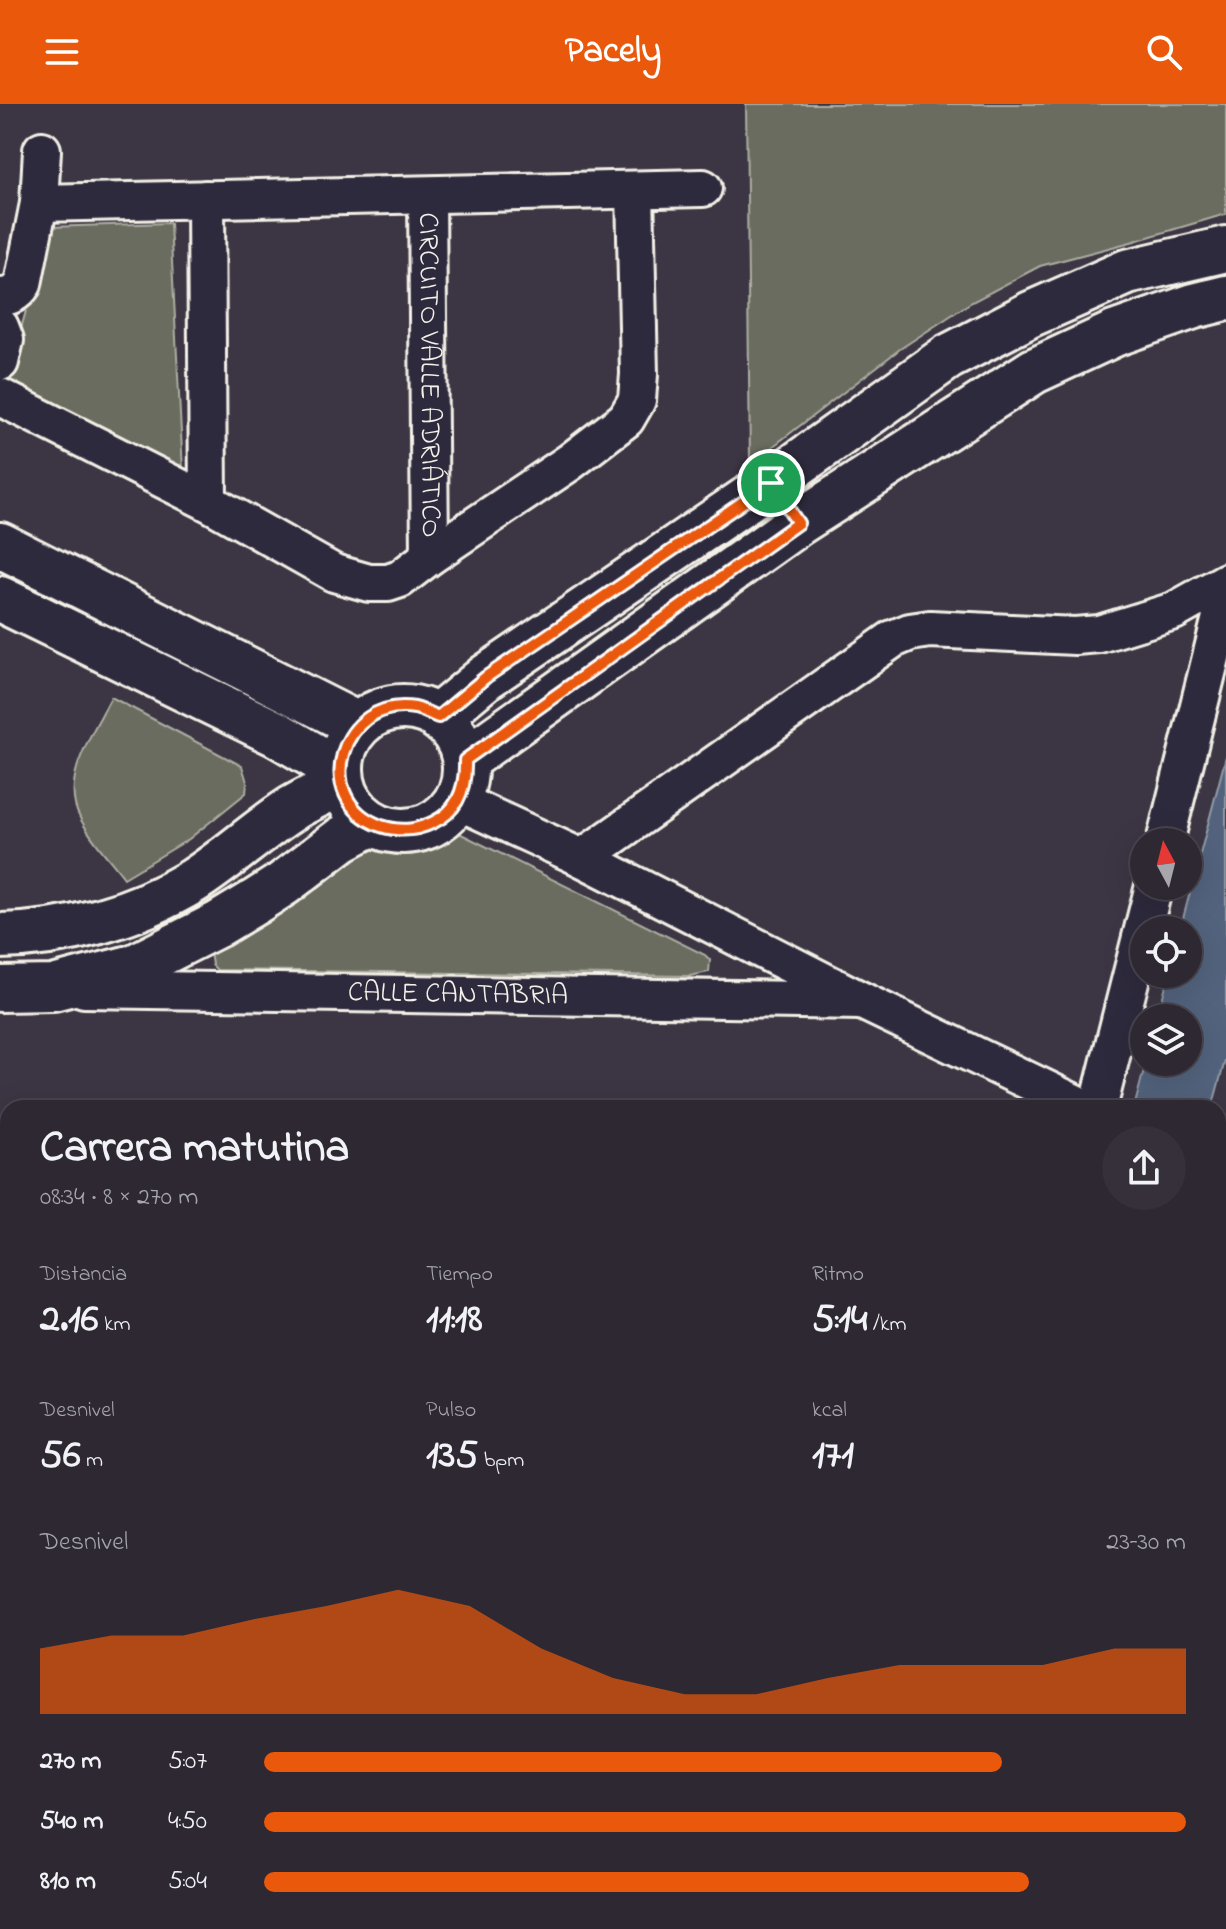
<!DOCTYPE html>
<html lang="es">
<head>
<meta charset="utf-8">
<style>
  :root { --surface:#2d2832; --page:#35303a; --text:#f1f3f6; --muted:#a7a6ac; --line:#48444d; --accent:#ea580c }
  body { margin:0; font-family:"Indie Flower",sans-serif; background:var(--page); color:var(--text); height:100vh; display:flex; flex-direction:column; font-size:30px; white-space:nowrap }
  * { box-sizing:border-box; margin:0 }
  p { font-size:26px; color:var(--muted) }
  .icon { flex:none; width:44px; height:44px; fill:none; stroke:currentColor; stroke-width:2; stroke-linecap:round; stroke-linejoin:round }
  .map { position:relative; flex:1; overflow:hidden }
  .details { position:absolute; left:0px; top:996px; width:1226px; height:830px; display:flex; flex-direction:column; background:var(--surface); border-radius:24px 24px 0 0; box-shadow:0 8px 32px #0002,0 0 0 2px var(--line) }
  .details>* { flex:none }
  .needle { width:52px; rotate:353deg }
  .buttons { position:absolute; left:1130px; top:724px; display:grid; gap:16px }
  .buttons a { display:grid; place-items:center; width:72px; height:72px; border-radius:50%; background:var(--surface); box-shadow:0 8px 32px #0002,0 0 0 2px var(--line); font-size:40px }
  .pin { position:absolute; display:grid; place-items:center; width:68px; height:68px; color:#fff; margin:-34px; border:4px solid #fff; border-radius:50%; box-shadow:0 2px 8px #0007 }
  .round { display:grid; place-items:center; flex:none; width:84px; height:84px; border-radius:42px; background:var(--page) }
  .summary { display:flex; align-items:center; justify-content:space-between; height:136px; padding:0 40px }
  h1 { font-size:44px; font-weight:800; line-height:60px }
  .metrics { display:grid; grid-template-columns:repeat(3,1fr); gap:12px; height:136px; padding:8px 40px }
  .metrics div { display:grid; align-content:center }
  .metrics b { font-size:40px; font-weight:800 }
  .metrics small { font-size:22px; font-weight:400 }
  .metrics p { font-size:22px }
  .chart { height:224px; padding:16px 40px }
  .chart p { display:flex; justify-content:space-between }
  .chart svg { width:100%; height:144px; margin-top:8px; fill:var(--accent); opacity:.7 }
  ul { padding:0 40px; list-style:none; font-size:26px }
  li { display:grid; grid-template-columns:128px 96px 1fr; align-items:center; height:60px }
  li i { height:20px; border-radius:10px; background:var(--accent) }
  header { display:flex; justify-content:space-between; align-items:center; height:104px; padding:0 40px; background:var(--accent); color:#fff; font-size:36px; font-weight:800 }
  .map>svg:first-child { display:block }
  .green { fill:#696c5e; stroke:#aeaea3; stroke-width:2 }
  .water { fill:#53637d; stroke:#939ca8; stroke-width:2 }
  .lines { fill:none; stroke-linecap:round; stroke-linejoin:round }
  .street-casing { stroke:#f4f1e8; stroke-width:42 }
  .secondary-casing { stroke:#f4f1e8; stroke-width:50 }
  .street { stroke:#2f2a3d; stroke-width:36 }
  .secondary { stroke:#2f2a3d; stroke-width:44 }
  .route-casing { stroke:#fff; stroke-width:16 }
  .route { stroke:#ea580c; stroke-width:10 }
  .labels { text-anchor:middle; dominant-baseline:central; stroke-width:7; stroke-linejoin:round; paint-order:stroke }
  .street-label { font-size:28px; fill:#f4f1e8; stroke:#2f2a3d }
</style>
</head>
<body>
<header><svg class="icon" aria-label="menu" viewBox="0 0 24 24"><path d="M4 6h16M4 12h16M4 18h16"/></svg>Pacely<svg class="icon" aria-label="search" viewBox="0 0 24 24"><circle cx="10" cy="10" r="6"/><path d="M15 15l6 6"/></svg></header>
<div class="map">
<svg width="1226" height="1825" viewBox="0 0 1226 1825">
  <rect width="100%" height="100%" fill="#3c3543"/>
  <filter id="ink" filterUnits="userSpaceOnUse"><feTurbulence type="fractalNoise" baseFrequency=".0125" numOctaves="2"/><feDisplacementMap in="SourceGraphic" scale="16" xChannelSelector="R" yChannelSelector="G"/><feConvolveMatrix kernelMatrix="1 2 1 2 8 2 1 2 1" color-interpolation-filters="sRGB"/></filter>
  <g filter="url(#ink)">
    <!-- green -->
    <path class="green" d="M 746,0 L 1226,0 L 1226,110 L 1131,138 L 1040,162 L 970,199 L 900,245 L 750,360 Z
      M 170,119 L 183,367 L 5,283 L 49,123 Z
      M 111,593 L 242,662 L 247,678 L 246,689 L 189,735 L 124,774 C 109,754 91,736 80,714 C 59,675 94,627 111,593 Z
      M 451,725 L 705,851 L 710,856 L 709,868 L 690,872 L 217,866 L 212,861 L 209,841 L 356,740 L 394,744 L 418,739 Z"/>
    <!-- water -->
    <path class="water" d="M 1226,652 L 1226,953 L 1212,1004 L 1134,1004 L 1146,958 L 1188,958 L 1188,914 L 1157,914 L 1169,870 L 1188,870 L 1188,826 L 1180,826 Z"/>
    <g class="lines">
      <!-- street casing -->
      <g class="street-casing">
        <g id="street">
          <path id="s1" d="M 427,91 L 430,452"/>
          <path d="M 206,95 L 208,398"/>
          <path d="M 39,99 L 703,84"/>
          <path d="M 0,193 C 11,193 17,189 23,180 L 39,99 L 42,46"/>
          <path d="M 0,223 L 5,236 L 0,258"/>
          <path d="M 0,293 L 208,398 L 334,469 L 369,479 L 388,479 L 400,475 L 430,452 L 570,358 L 626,315 L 637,296 L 639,270 L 635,86"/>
          <path d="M 458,697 L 582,754 L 862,897 L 1085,1004"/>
          <path d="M 1165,738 L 1226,493"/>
          <path d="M 582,754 L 893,535 L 910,528 L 930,525 L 1075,532 L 1099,530 L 1174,507 L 1226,478"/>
          <path id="s2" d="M 84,885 L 862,897"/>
          <path d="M 1098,1004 L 1154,782"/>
          <path d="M 1226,1345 L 1219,1408 L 1226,1503"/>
          <path d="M 608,1825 L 620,1818"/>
        </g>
      </g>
      <!-- secondary casing -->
      <g class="secondary-casing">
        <path id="secondary" d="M 0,441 L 358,621
          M 0,495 L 277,630 L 340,667
          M341 665a62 62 0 1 1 124 0a62 62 0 1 1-124 0Z
          M 438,613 L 486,573 L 771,379 L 948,253 L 1031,210 L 1127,168 L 1226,145
          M 465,656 L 798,419 L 1034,267 L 1114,230 L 1194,202 L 1226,194
          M 0,832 C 66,831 137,811 193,777 C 228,755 258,726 293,704 C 308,695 326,687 342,679
          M 0,885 L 53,884 L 134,863 L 217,821 L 255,798 L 283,780 L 342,735 L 372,719"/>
      </g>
      <!-- street -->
      <use href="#street" class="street"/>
      <!-- secondary -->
      <use href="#secondary" class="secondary"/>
    </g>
  </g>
  <g class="lines" filter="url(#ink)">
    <!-- route casing -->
    <g class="route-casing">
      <path id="route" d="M 771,379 L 798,419 L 465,656 C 466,682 459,706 434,718 C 416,727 400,728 381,722 C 309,696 341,592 415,604 C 423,606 431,610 438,613 L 486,573 Z"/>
    </g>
    <!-- route -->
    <use href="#route" class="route"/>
  </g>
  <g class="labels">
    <!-- street labels -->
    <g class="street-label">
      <text stroke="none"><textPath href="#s1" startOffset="180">CIRCUITO VALLE ADRIÁTICO</textPath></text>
      <text stroke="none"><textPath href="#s2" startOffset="374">CALLE CANTABRIA</textPath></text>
    </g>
  </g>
</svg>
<div class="buttons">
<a><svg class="needle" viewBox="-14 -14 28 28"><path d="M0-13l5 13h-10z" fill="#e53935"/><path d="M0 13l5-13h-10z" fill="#a7a6ac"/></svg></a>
<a><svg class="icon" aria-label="locate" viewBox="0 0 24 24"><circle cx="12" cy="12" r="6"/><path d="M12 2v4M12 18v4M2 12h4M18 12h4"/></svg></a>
<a><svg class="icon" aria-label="layers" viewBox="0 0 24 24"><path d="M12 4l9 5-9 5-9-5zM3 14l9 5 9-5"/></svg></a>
</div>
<div class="pin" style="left:771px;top:379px;background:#1e9e55"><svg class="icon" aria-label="arrive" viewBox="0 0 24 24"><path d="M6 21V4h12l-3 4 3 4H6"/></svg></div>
<section class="details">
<div class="summary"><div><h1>Carrera matutina</h1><p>08:34 · 8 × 270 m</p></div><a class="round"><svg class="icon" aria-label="share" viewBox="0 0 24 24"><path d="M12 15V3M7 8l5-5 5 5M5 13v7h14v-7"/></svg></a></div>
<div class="metrics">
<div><p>Distancia</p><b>2.16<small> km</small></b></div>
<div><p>Tiempo</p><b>11:18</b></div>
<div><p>Ritmo</p><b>5:14<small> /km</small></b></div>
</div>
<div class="metrics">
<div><p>Desnivel</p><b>56<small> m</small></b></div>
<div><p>Pulso</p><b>135<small> bpm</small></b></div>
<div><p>kcal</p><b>171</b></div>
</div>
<div class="chart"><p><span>Desnivel</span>23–30 m</p>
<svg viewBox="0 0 160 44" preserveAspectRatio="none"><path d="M0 44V24L10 20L20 20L30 15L40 11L50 6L60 11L70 24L80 33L90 38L100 38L110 33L120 29L130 29L140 29L150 24L160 24V44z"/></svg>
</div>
<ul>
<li><b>270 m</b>5:07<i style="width:80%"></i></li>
<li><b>540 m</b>4:50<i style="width:100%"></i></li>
<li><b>810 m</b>5:04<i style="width:83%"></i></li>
</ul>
</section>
</div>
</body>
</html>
